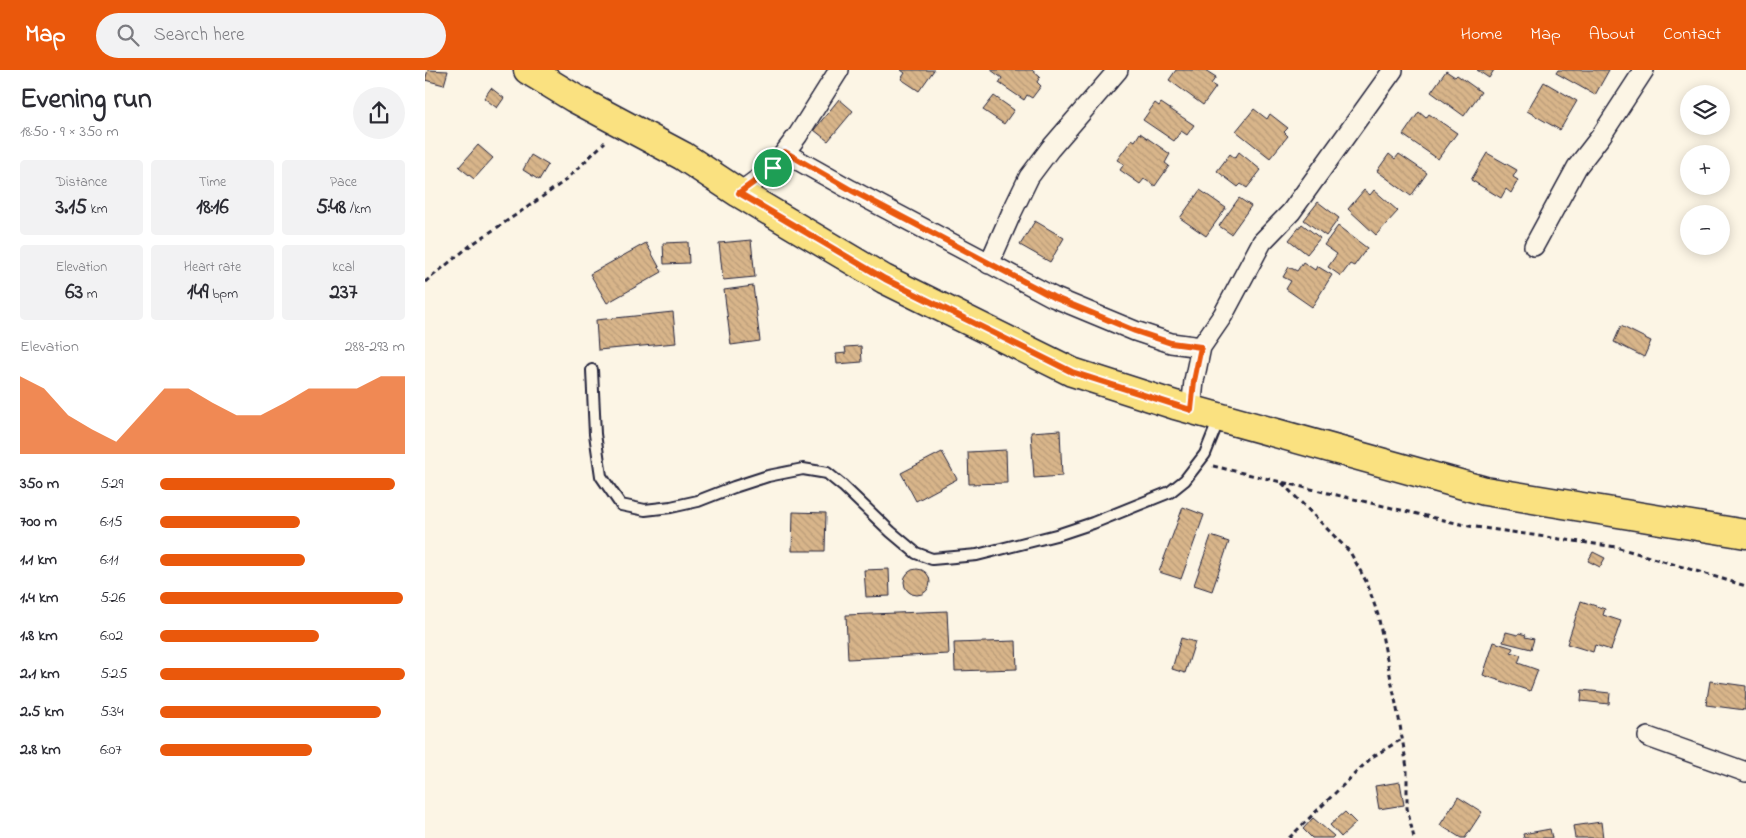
<!DOCTYPE html>
<html lang="en">
<head>
<meta charset="utf-8">
<style>
  :root { --surface:#fff; --page:#f2f2f3; --text:#2b2b33; --muted:#7c7c81; --accent:#ea580c }
  body { margin:0; font-family:"Indie Flower",sans-serif; background:var(--page); color:var(--text); height:100vh; display:flex; flex-direction:column; font-size:19px; white-space:nowrap }
  * { box-sizing:border-box; margin:0 }
  p { font-size:16px; color:var(--muted) }
  .icon { flex:none; width:28px; height:28px; fill:none; stroke:currentColor; stroke-width:2; stroke-linecap:round; stroke-linejoin:round }
  .map { position:relative; flex:1; overflow:hidden }
  .sheet { display:flex; flex-direction:column; background:var(--surface); width:425px }
  .sheet>* { flex:none }
  .controls { position:absolute; left:1255px; top:15px; display:grid; gap:10px }
  .controls a { display:grid; place-items:center; width:50px; height:50px; border-radius:50%; background:var(--surface); box-shadow:0 2px 12px #0003; font-size:25px }
  .pin { position:absolute; display:grid; place-items:center; width:42px; height:42px; color:#fff; margin:-21px; border:2px solid #fff; border-radius:50%; box-shadow:0 1px 5px #0007 }
  .round { display:grid; place-items:center; flex:none; width:52px; height:52px; border-radius:26px; background:var(--page) }
  .head { display:flex; align-items:center; justify-content:space-between; height:85px; padding:0 20px }
  h1 { font-size:28px; font-weight:800; line-height:38px }
  .stats { display:grid; grid-template-columns:repeat(3,1fr); gap:8px; height:85px; padding:5px 20px }
  .stats div { display:grid; align-content:center; border-radius:5px; background:var(--page); text-align:center }
  .stats b { font-size:21px; font-weight:800 }
  .stats small { font-size:14px; font-weight:400 }
  .stats p { font-size:14px }
  .chart { height:140px; padding:10px 20px }
  .chart p { display:flex; justify-content:space-between }
  .chart svg { width:100%; height:90px; margin-top:5px; fill:var(--accent); opacity:.7 }
  ul { padding:0 20px; list-style:none; font-size:16px }
  li { display:grid; grid-template-columns:80px 60px 1fr; align-items:center; height:38px }
  li i { height:12px; border-radius:6px; background:var(--accent) }
  header { display:flex; align-items:center; gap:30px; box-sizing:border-box; height:70px; padding:0 25px; background:var(--accent); color:#fff }
  header strong { font-size:24px }
  nav { display:flex; gap:28px; margin-inline-start:auto; font-size:18px }
  .search { width:350px; height:45px; background:var(--page); display:flex; align-items:center; gap:12px; box-sizing:border-box; padding:0 18px; border-radius:28px; color:var(--muted); font-size:19px }
  main { display:flex; flex:1; min-height:0 }
  .map>svg:first-child { display:block }
  .building { fill:url(#building-back-hatch); stroke:#22223b }
  .lines { fill:none; stroke-linecap:round; stroke-linejoin:round }
  .lane-casing { stroke:#22223b; stroke-width:14 }
  .street-casing { stroke:#22223b; stroke-width:22 }
  .primary-casing { stroke:#22223b; stroke-width:31 }
  .path { stroke:#22223b; stroke-width:3; stroke-dasharray:5 4; stroke-linecap:butt }
  .lane { stroke:#fcf5e5; stroke-width:10 }
  .street { stroke:#fcf5e5; stroke-width:19 }
  .primary { stroke:#fae180; stroke-width:28 }
  .route-casing { stroke:#fff; stroke-width:10 }
  .route { stroke:#ea580c; stroke-width:6 }
</style>
</head>
<body>
<header>
<strong>Map</strong>
<div class="search"><svg class="icon" aria-label="search" viewBox="0 0 24 24"><circle cx="10" cy="10" r="6"/><path d="M15 15l6 6"/></svg>Search here</div>
<nav><a>Home</a><a>Map</a><a>About</a><a>Contact</a></nav>
</header>
<main>
<section class="sheet">
<div class="head"><div><h1>Evening run</h1><p>18:50 · 9 × 350 m</p></div><a class="round"><svg class="icon" aria-label="share" viewBox="0 0 24 24"><path d="M12 15V3M7 8l5-5 5 5M5 13v7h14v-7"/></svg></a></div>
<div class="stats">
<div><p>Distance</p><b>3.15<small> km</small></b></div>
<div><p>Time</p><b>18:16</b></div>
<div><p>Pace</p><b>5:48<small> /km</small></b></div>
</div>
<div class="stats">
<div><p>Elevation</p><b>63<small> m</small></b></div>
<div><p>Heart rate</p><b>149<small> bpm</small></b></div>
<div><p>kcal</p><b>237</b></div>
</div>
<div class="chart"><p><span>Elevation</span>288–293 m</p>
<svg viewBox="0 0 160 44" preserveAspectRatio="none"><path d="M0 44V6L10 12L20 25L30 32L40 38L50 25L60 12L70 12L80 19L90 25L100 25L110 19L120 12L130 12L140 12L150 6L160 6V44z"/></svg>
</div>
<ul>
<li><b>350 m</b>5:29<i style="width:96%"></i></li>
<li><b>700 m</b>6:15<i style="width:57%"></i></li>
<li><b>1.1 km</b>6:11<i style="width:59%"></i></li>
<li><b>1.4 km</b>5:26<i style="width:99%"></i></li>
<li><b>1.8 km</b>6:02<i style="width:65%"></i></li>
<li><b>2.1 km</b>5:25<i style="width:100%"></i></li>
<li><b>2.5 km</b>5:34<i style="width:90%"></i></li>
<li><b>2.8 km</b>6:07<i style="width:62%"></i></li>
</ul>
</section>
<div class="map">
<svg width="1321" height="768" viewBox="0 0 1321 768">
  <defs>
    <pattern id="building-back-hatch" width="6" height="6" patternUnits="userSpaceOnUse" patternTransform="scale(1.25)"><rect width="6" height="6" fill="#d8b58a"/><path d="M-1 5l2 2M0 0l6 6M5-1l2 2" fill="none" stroke="#b99b78"/></pattern>
  </defs>
  <rect width="100%" height="100%" fill="#fcf5e5"/>
  <filter id="ink" filterUnits="userSpaceOnUse"><feTurbulence type="fractalNoise" baseFrequency=".02" numOctaves="2"/><feDisplacementMap in="SourceGraphic" scale="10" xChannelSelector="R" yChannelSelector="G"/><feConvolveMatrix kernelMatrix="1 2 1 2 8 2 1 2 1" color-interpolation-filters="sRGB"/></filter>
  <g filter="url(#ink)">
    <!-- building -->
    <path class="building" d="M 3,0 L 23,1 L 19,15 L 0,10 Z
      M 476,0 L 509,0 L 494,21 L 476,9 L 480,3 Z
      M 566,0 L 607,0 L 615,7 L 612,12 L 616,16 L 607,28 L 602,25 L 599,30 L 574,13 L 577,8 Z
      M 751,0 L 780,0 L 791,7 L 786,14 L 791,17 L 778,35 L 744,10 Z
      M 1052,0 L 1069,0 L 1064,8 Z
      M 1133,0 L 1184,0 L 1170,25 L 1131,3 Z
      M 1021,1 L 1030,7 L 1032,5 L 1056,22 L 1039,46 L 1006,22 Z
      M 1119,12 L 1152,31 L 1135,60 L 1102,41 Z
      M 66,18 L 79,28 L 72,38 L 59,28 Z
      M 569,26 L 589,40 L 579,54 L 558,40 Z
      M 414,29 L 428,41 L 403,71 L 389,60 Z
      M 730,33 L 734,36 L 736,33 L 769,55 L 762,65 L 756,61 L 749,71 L 718,50 Z
      M 829,39 L 842,49 L 845,44 L 863,58 L 859,62 L 863,66 L 845,88 L 811,61 Z
      M 994,42 L 1001,48 L 1004,44 L 1032,63 L 1013,89 L 978,65 Z
      M 715,63 L 745,84 L 740,93 L 744,96 L 730,116 L 719,109 L 715,114 L 695,100 L 699,94 L 692,90 L 707,69 L 710,71 Z
      M 53,75 L 68,88 L 49,109 L 34,97 Z
      M 814,82 L 836,100 L 822,118 L 816,114 L 813,117 L 792,101 L 805,84 L 810,88 Z
      M 1062,83 L 1092,100 L 1088,107 L 1093,110 L 1086,123 L 1081,119 L 1076,128 L 1046,110 Z
      M 964,84 L 970,89 L 974,84 L 1002,103 L 986,126 L 952,101 Z
      M 106,85 L 123,95 L 114,110 L 98,100 Z
      M 775,120 L 801,138 L 781,166 L 755,148 Z
      M 939,120 L 945,125 L 949,120 L 973,141 L 951,165 L 923,139 Z
      M 814,128 L 826,136 L 806,164 L 794,156 Z
      M 893,132 L 914,148 L 901,166 L 879,150 Z
      M 610,151 L 639,168 L 625,192 L 595,175 Z
      M 877,154 L 895,168 L 882,184 L 864,170 Z
      M 913,156 L 942,178 L 929,196 L 925,194 L 916,206 L 903,197 L 912,184 L 899,175 Z
      M 326,170 L 330,207 L 298,210 L 294,173 Z
      M 263,172 L 264,193 L 239,194 L 238,173 Z
      M 221,173 L 237,202 L 182,233 L 165,204 Z
      M 878,192 L 890,200 L 892,196 L 907,205 L 887,237 L 861,219 L 866,211 L 858,207 L 864,197 L 872,201 Z
      M 328,216 L 335,271 L 306,275 L 299,220 Z
      M 248,242 L 251,273 L 173,280 L 171,250 Z
      M 1196,256 L 1226,271 L 1219,287 L 1189,272 Z
      M 436,276 L 437,292 L 412,294 L 411,284 L 421,283 L 420,277 Z
      M 635,360 L 637,406 L 609,408 L 606,362 Z
      M 581,380 L 582,413 L 544,414 L 543,382 Z
      M 517,382 L 532,409 L 491,431 L 476,403 Z
      M 758,437 L 779,445 L 756,509 L 734,502 Z
      M 368,442 L 401,443 L 400,481 L 367,481 Z
      M 786,466 L 804,472 L 787,521 L 769,515 Z
      M 1168,482 L 1180,488 L 1175,497 L 1163,491 Z
      M479 512a13 13 0 1 1 26 0a13 13 0 1 1-26 0Z
      M 464,499 L 465,526 L 441,527 L 439,500 Z
      M 1156,531 L 1180,539 L 1178,545 L 1196,551 L 1186,580 L 1170,575 L 1168,582 L 1142,574 Z
      M 522,541 L 524,584 L 423,589 L 421,545 Z
      M 1081,562 L 1093,565 L 1094,563 L 1101,565 L 1100,567 L 1109,569 L 1106,579 L 1078,572 Z
      M 756,568 L 770,572 L 760,603 L 747,599 Z
      M 591,571 L 592,599 L 530,601 L 529,573 Z
      M 1069,572 L 1088,578 L 1086,582 L 1096,585 L 1093,593 L 1113,600 L 1105,621 L 1058,605 Z
      M 1285,611 L 1321,616 L 1320,640 L 1281,635 Z
      M 1157,620 L 1185,623 L 1184,634 L 1156,631 Z
      M 975,712 L 979,735 L 954,739 L 950,716 Z
      M 1033,727 L 1057,742 L 1040,768 L 1036,768 L 1015,755 Z
      M 920,742 L 931,753 L 916,767 L 905,755 Z
      M 888,748 L 909,766 L 907,768 L 887,768 L 878,759 Z
      M 1176,752 L 1178,768 L 1150,768 L 1148,756 Z
      M 1125,759 L 1127,768 L 1099,768 L 1098,764 Z"/>
    <g class="lines">
      <!-- lane casing -->
      <g class="lane-casing">
        <path id="lane" d="M 167,300 L 170,364 L 176,406 L 196,435 L 220,440 L 246,437 L 273,431 L 309,417 L 343,406 L 378,399 L 402,403 L 418,416 L 466,462 L 491,483 L 507,489 L 552,485 L 635,464 L 668,453 L 745,422 L 760,410 L 780,384 L 794,349"/>
      </g>
      <!-- street casing -->
      <g class="street-casing">
        <path id="street" d="M 360,83 L 426,120 L 628,227 L 710,261 L 746,273 L 776,277
          M 314,123 L 348,98 L 373,65 L 414,0
          M 1109,176 L 1152,97 L 1176,66 L 1219,0
          M 564,194 L 586,144 L 604,107 L 625,79 L 693,0
          M 766,340 L 769,311 L 776,277 L 798,245 L 837,172 L 866,142 L 968,0
          M 1223,667 L 1321,702"/>
      </g>
      <!-- primary casing -->
      <g class="primary-casing">
        <path id="primary" d="M 103,0 L 149,28 L 258,86 L 314,123 L 459,209 L 647,302 L 750,335 L 1060,421 L 1321,464"/>
      </g>
      <!-- path -->
      <path class="path" d="M 0,212 L 46,175 L 107,134 L 141,110 L 180,72
        M 788,396 L 1044,456 L 1191,477 L 1321,516
        M 857,413 L 925,482 L 942,513 L 953,545 L 974,649 L 982,698 L 982,738 L 989,768
        M 864,768 L 947,687 L 977,669"/>
      <!-- lane -->
      <use href="#lane" class="lane"/>
      <!-- street -->
      <use href="#street" class="street"/>
      <!-- primary -->
      <use href="#primary" class="primary"/>
    </g>
  </g>
  <g class="lines" filter="url(#ink)">
    <!-- route casing -->
    <g class="route-casing">
      <path id="route" d="M 360,82 L 426,120 L 628,227 L 710,261 L 746,273 L 776,277 L 769,311 L 766,340 L 647,302 L 460,209 L 314,123 L 348,98 Z"/>
    </g>
    <!-- route -->
    <use href="#route" class="route"/>
  </g>
</svg>
<div class="controls">
<a><svg class="icon" aria-label="layers" viewBox="0 0 24 24"><path d="M12 4l9 5-9 5-9-5zM3 14l9 5 9-5"/></svg></a>
<a>+</a>
<a>−</a>
</div>
<div class="pin" style="left:348px;top:98px;background:#1e9e55"><svg class="icon" aria-label="arrive" viewBox="0 0 24 24"><path d="M6 21V4h12l-3 4 3 4H6"/></svg></div>
</div>
</main>
</body>
</html>
